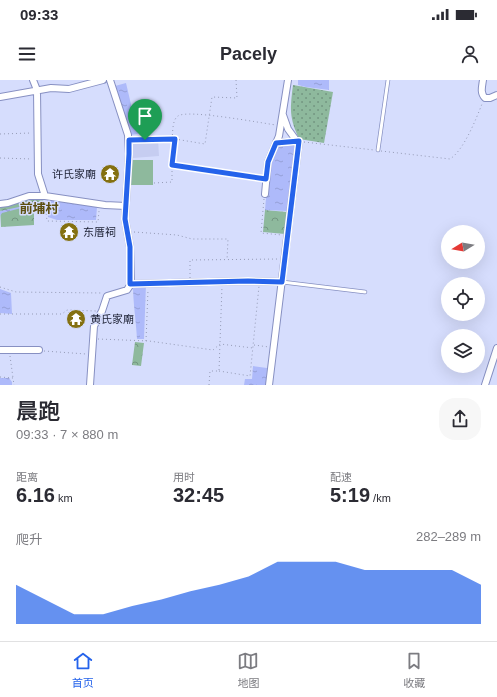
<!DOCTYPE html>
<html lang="zh">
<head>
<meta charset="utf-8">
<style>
  :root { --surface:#fff; --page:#f7f7f7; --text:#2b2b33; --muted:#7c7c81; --line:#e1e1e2; --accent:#2563eb }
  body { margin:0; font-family:Helvetica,"Noto Sans SC",sans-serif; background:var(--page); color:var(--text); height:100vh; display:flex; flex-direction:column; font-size:15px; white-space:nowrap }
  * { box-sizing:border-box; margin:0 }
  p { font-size:13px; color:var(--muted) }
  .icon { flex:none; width:22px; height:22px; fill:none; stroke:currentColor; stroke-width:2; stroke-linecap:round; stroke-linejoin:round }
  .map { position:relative; height:305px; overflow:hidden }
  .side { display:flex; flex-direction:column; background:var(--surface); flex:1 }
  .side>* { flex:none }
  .needle { width:26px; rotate:259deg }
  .controls { position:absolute; left:441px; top:145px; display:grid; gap:8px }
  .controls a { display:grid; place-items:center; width:44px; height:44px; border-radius:50%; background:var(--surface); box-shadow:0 4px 16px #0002; font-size:20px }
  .pin { position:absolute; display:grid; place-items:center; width:34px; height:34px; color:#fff; margin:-41px -17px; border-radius:50% 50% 50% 0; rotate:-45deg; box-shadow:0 0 4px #0007 }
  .pin .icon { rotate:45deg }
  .round { display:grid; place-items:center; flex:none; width:42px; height:42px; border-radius:16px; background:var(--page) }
  .summary { display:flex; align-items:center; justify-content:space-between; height:68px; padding:0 16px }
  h1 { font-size:22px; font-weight:600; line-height:30px }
  .metrics { display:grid; grid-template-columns:repeat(3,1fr); gap:6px; height:68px; padding:4px 16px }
  .metrics div { display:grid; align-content:center }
  .metrics b { font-size:20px; font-weight:600 }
  .metrics small { font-size:11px; font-weight:400 }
  .metrics p { font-size:11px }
  .chart { height:112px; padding:8px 16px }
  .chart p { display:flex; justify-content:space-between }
  .chart svg { width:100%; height:72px; margin-top:4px; fill:var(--accent); opacity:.7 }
  .status { display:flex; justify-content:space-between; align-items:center; height:28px; padding:0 20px; background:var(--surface); direction:ltr }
  .status svg { height:11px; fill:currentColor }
  header { display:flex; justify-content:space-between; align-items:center; height:52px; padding:0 16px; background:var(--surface); font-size:18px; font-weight:600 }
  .dock { display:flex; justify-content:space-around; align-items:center; height:56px; border-top:1px solid var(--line); background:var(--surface); font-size:11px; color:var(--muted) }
  .dock a { display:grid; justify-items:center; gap:2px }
  .dock .current { color:var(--accent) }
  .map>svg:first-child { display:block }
  .built { fill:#c6cdf1 }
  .grass { fill:url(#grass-dots) }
  .park { fill:url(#park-crowns) }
  .garden { fill:#8eb99d }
  .water { fill:url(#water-ripples) }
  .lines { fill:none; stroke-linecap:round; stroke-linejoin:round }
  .service-casing { stroke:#8790c2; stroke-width:4.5 }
  .minor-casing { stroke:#8790c2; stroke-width:8 }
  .path { stroke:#959bb6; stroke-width:1; stroke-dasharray:1 3; stroke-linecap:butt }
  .service { stroke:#fff; stroke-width:3 }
  .minor { stroke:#fff; stroke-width:6 }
  .route-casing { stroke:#fff; stroke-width:8 }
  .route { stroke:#2563eb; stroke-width:5 }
  .labels { text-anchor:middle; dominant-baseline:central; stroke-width:3; stroke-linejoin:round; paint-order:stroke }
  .poi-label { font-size:11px; fill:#1c2033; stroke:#d6ddfd; text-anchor:start }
  .quarter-label { font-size:13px; font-weight:bold; fill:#5d5011; stroke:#d6ddfd }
</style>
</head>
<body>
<div class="status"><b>09:33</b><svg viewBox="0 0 49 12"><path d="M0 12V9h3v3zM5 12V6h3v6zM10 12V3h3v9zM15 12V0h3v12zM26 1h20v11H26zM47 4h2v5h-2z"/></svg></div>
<header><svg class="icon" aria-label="menu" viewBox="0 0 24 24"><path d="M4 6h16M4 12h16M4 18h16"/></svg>Pacely<svg class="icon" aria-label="person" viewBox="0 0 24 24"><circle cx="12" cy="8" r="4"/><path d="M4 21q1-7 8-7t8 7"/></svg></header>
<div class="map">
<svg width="497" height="305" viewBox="0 0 497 305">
  <defs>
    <pattern id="grass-dots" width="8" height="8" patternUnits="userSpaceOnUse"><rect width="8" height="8" fill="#8eb99d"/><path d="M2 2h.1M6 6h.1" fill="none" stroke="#739681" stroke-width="1.8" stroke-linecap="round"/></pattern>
    <pattern id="park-crowns" width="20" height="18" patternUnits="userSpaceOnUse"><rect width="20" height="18" fill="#8eb99d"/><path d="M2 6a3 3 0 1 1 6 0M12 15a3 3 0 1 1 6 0" fill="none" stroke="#739681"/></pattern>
    <pattern id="water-ripples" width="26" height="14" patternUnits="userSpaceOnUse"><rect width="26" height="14" fill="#aebafa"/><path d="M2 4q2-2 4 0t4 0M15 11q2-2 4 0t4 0" fill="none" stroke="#95a0d7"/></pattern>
  </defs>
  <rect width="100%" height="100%" fill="#d6ddfd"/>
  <!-- built -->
  <path class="built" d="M 158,59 L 159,76 L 133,78 L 132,61 Z"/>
  <!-- grass -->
  <path class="grass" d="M 293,5 L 333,12 L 324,63 L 299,59 C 289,37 290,29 293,5 Z"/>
  <!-- park -->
  <path class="park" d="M 43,117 L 44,129 L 34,129 L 34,145 L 1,147 L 0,127 L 31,118 Z
    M 265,130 L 287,132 L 285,154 L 263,152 Z
    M 135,262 L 144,263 L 141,286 L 132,285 Z"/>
  <!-- garden -->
  <path class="garden" d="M 131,80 L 153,80 L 153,105 L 131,105 Z"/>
  <!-- water -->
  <path class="water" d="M 298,0 L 329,0 L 329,10 L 306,7 L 298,5 Z
    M 126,3 L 138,54 L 130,55 L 115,6 Z
    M 293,63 L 295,67 L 287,131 L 265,130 L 269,82 L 277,65 Z
    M 47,119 L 94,125 L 97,127 L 96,140 L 57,140 L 48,137 L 47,125 Z
    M 38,123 L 44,123 L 44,129 L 34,129 L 29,126 L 2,133 L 0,136 L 0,131 Z
    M 146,204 L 144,259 L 137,259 C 136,240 133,223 133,205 Z
    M 0,209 L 11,213 L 12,234 L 0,233 Z
    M 253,286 L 267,288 L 266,305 L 244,305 L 245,299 L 252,299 Z
    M 0,298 L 9,298 L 12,302 L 12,305 L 0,305 Z"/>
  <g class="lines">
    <!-- service casing -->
    <g class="service-casing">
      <path id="service" d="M 378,70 L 388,0
        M 282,202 L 365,212"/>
    </g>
    <!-- minor casing -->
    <g class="minor-casing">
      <path id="minor" d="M 33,0 L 37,10 L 38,94 L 45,116
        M 110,0 L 128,55 L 129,74 L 125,139 L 130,167 L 131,204 L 248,201 L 282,202
        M 483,0 C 482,7 480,13 485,18 L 490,18 L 497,15
        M 0,17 L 51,8 L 69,9 L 103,0
        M 283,35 L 288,49 L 296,60
        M 265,114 L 268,82 L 279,56 L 288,0
        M 0,124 L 8,123 L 29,116 L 45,116 L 105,125 L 126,126
        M 0,270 L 39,270
        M 90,305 L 94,246 L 102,231 L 107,216 L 127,210 L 131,204
        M 269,305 L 299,61 L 276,63
        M 485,305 L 497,268"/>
    </g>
    <!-- path -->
    <path class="path" d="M 0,54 L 31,53
      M 172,59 C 173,52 172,40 178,36 C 187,29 261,43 276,45
      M 175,59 L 205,64 L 212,17 L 237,18 L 236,0
      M 135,60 L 175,59 L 172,85
      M 304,62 L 374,70
      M 381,71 L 450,79 C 464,70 476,39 482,24
      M 0,78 L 32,79
      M 154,103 L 172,102 L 172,85 L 262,99
      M 264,119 L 261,153 L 282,155
      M 45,122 L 47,141 L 98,142 L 99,131
      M 134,152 L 177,155 L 192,159 L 228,159 L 227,180
      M 190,198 L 190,180 L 279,179
      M 0,207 L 16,212 L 102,213
      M 0,234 L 62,234 L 67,230 L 96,231
      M 98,259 L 149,261 L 213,270 L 220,264 L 253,268
      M 146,261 L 148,210
      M 254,265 L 269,267
      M 44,271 L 86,274
      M 10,276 L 13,298
      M 219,291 L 250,296 L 259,206
      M 0,297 L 13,298 L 14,305
      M 209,305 L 210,291 L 219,291 L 222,206"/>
    <!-- service -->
    <use href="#service" class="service"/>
    <!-- minor -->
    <use href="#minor" class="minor"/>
  </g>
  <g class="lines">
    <!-- route casing -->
    <g class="route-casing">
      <path id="route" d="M 175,59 L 172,85 L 266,99 L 268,82 L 276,63 L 299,61 L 282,202 L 248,201 L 130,204 L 130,167 L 125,139 L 129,74 L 129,60 Z"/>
    </g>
    <!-- route -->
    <use href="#route" class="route"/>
  </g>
  <!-- icons -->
  <defs>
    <g id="temple-disc" transform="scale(1)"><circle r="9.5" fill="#847010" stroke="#d6ddfd"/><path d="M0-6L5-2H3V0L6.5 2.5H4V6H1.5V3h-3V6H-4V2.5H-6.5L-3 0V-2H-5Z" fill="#fff"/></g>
  </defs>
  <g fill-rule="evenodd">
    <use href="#temple-disc" x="110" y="94"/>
    <use href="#temple-disc" x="69" y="152"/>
    <use href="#temple-disc" x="76" y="239"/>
  </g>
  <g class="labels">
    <!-- poi labels -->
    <g class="poi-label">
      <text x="96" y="94" text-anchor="end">许氏家廟</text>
      <text x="83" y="152">东厝祠</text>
      <text x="90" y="239">黄氏家廟</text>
    </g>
    <!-- quarter labels -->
    <g class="quarter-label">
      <text x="39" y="128">前埔村</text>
    </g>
  </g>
</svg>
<div class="controls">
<a><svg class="needle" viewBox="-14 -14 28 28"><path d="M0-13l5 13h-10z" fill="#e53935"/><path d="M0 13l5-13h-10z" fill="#7c7c81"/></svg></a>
<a><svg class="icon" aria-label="locate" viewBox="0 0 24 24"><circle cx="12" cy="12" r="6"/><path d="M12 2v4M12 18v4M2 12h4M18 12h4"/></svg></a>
<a><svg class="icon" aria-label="layers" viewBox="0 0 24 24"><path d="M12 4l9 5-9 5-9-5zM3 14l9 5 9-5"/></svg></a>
</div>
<div class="pin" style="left:145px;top:60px;background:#1e9e55"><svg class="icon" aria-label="arrive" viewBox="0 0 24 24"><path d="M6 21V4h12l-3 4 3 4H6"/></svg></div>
</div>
<section class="side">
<div class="summary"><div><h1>晨跑</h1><p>09:33 · 7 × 880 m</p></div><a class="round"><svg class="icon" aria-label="share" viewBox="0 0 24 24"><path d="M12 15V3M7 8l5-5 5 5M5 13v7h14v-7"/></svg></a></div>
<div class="metrics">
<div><p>距离</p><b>6.16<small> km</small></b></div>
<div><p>用时</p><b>32:45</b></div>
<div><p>配速</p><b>5:19<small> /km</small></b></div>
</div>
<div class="chart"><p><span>爬升</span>282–289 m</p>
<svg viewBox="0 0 160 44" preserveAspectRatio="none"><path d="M0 44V20L10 29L20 38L30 38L40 33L50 29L60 24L70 20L80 15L90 6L100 6L110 6L120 11L130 11L140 11L150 11L160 20V44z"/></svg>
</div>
</section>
<nav class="dock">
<a class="current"><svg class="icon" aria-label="home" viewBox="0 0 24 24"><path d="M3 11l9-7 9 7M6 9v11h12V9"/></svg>首页</a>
<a><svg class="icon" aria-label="map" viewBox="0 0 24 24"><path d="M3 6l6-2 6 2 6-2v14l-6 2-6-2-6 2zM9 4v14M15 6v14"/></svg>地图</a>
<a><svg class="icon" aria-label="saved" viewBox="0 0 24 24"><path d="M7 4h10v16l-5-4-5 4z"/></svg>收藏</a>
</nav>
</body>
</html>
